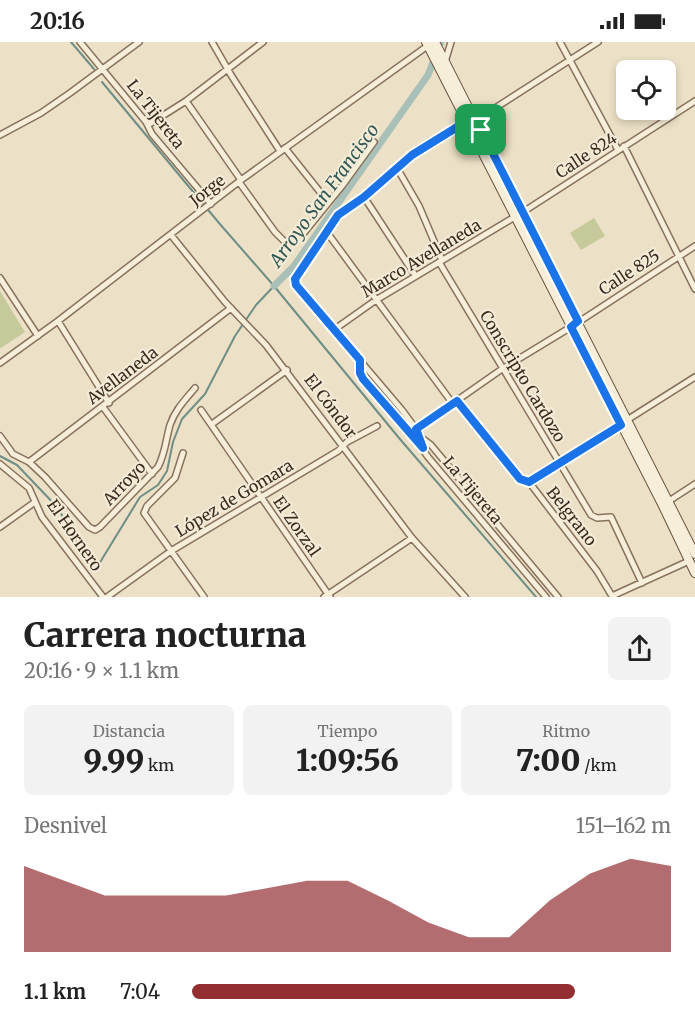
<!DOCTYPE html>
<html lang="es">
<head>
<meta charset="utf-8">
<style>
  :root { --surface:#fff; --page:#f2f2f2; --text:#222; --muted:#767676; --accent:#932f33 }
  body { margin:0; font-family:Merriweather,serif; background:var(--page); color:var(--text); height:100vh; display:flex; flex-direction:column; font-size:22px; white-space:nowrap }
  * { box-sizing:border-box; margin:0 }
  p { font-size:20px; color:var(--muted) }
  .icon { flex:none; width:33px; height:33px; fill:none; stroke:currentColor; stroke-width:2; stroke-linecap:round; stroke-linejoin:round }
  .map { position:relative; height:555px; overflow:hidden }
  .panel { display:flex; flex-direction:column; background:var(--surface); flex:1 }
  .panel>* { flex:none }
  .buttons { position:absolute; left:616px; top:18px; display:grid; gap:12px }
  .buttons a { display:grid; place-items:center; width:60px; height:60px; border-radius:9px; background:var(--surface); box-shadow:0 3px 9px #0003; font-size:30px }
  .pin { position:absolute; display:grid; place-items:center; width:51px; height:51px; color:#fff; margin:-26px; border-radius:12px; box-shadow:0 3px 9px #0006 }
  .round { display:grid; place-items:center; flex:none; width:63px; height:63px; border-radius:9px; background:var(--page) }
  .headline { display:flex; align-items:center; justify-content:space-between; height:102px; padding:0 24px }
  h1 { font-size:33px; font-weight:800; line-height:45px }
  .metrics { display:grid; grid-template-columns:repeat(3,1fr); gap:9px; height:102px; padding:6px 24px }
  .metrics div { display:grid; align-content:center; border-radius:9px; background:var(--page); text-align:center }
  .metrics b { font-size:30px; font-weight:800 }
  .metrics small { font-size:16px; font-weight:400 }
  .metrics p { font-size:16px }
  .chart { height:168px; padding:12px 24px }
  .chart p { display:flex; justify-content:space-between }
  .chart svg { width:100%; height:108px; margin-top:6px; fill:var(--accent); opacity:.7 }
  ul { padding:0 24px; list-style:none; font-size:20px }
  li { display:grid; grid-template-columns:96px 72px 1fr; align-items:center; height:45px }
  li i { height:15px; border-radius:8px; background:var(--accent) }
  .status { display:flex; justify-content:space-between; align-items:center; height:42px; padding:0 30px; background:var(--surface); direction:ltr }
  .status svg { height:16px; fill:currentColor }
  .map>svg:first-child { display:block }
  .green { fill:#c6ca9b }
  .lines { fill:none; stroke-linecap:round; stroke-linejoin:round }
  .stream { stroke:#6e8e86; stroke-width:2 }
  .canal { stroke:#a8c0b8; stroke-width:7 }
  .minor-casing { stroke:#87725d; stroke-width:8 }
  .secondary-casing { stroke:#695340; stroke-width:10 }
  .minor { stroke:#f7eed9; stroke-width:5 }
  .secondary { stroke:#f7eed9; stroke-width:8 }
  .route-casing { stroke:#fff; stroke-width:12 }
  .route { stroke:#1a73e8; stroke-width:8 }
  .labels { text-anchor:middle; dominant-baseline:central; stroke-width:4.5; stroke-linejoin:round; paint-order:stroke }
  .street-label { font-size:16px; fill:#382b20; stroke:#f4ebd6 }
  .water-label { font-size:18px; font-style:italic; fill:#305753; stroke:#f4ebd6 }
</style>
</head>
<body>
<div class="status"><b>20:16</b><svg viewBox="0 0 49 12"><path d="M0 12V9h3v3zM5 12V6h3v6zM10 12V3h3v9zM15 12V0h3v12zM26 1h20v11H26zM47 4h2v5h-2z"/></svg></div>
<div class="map">
<svg width="695" height="555" viewBox="0 0 695 555">
  <rect width="100%" height="100%" fill="#ece0c6"/>
  <!-- green -->
  <path class="green" d="M 594,176 L 605,194 L 581,208 L 570,191 Z
    M 0,249 L 25,290 L 1,306 L 0,305 Z"/>
  <g class="lines">
    <!-- stream -->
    <path class="stream" d="M 71,0 L 94,27
      M 102,40 L 219,181 L 274,244 L 399,396 L 536,555
      M 0,414 L 17,423 L 58,466 L 88,521 L 94,523 L 99,522 L 140,455 L 158,443 L 167,429 L 173,400 L 182,377 L 205,352 L 235,294 L 256,263 L 274,244"/>
    <!-- canal -->
    <path class="canal" d="M 274,244 L 294,224 L 428,33 L 441,0"/>
    <!-- minor casing -->
    <g class="minor-casing">
      <path id="minor" d="M 80,0 L 146,80 L 152,92 L 211,162
        M 212,0 L 231,33 L 280,109
        M 560,0 L 618,108
        M 445,20 L 451,0
        M 186,59 L 241,138
        M 148,83 L 186,59 L 263,0
        M 0,93 L 41,71 L 70,51 L 139,0
        M 624,104 L 695,247
        M 285,106 L 328,160
        M 397,126 L 419,164 L 442,218
        M 239,140 L 275,190 L 288,203
        M 364,155 L 415,233
        M 326,189 L 453,362
        M 303,192 L 342,144 L 374,100
        M 171,193 L 225,260 L 266,303 L 412,496 L 465,555
        M 439,220 L 591,473 L 597,476 L 611,475 L 642,541
        M 0,236 L 38,294
        M 58,279 L 109,361
        M 335,287 L 376,258 L 523,170 L 695,59
        M 360,318 L 360,331 L 363,337 L 421,405
        M 0,321 L 58,279 L 241,138 L 433,0
        M 457,359 L 520,437 L 529,440 L 597,529 L 612,554 L 689,519
        M 103,365 L 152,432
        M 201,368 L 330,555
        M 212,382 L 287,328
        M 409,392 L 502,327 L 571,285 L 695,204
        M 0,394 L 13,412 L 29,420 L 45,435 L 89,485 L 95,488 L 100,485 L 158,425 C 165,412 166,397 170,383 C 175,368 185,358 195,346
        M 419,394 L 431,403 L 558,555
        M 183,411 L 175,436 L 147,464 L 144,471 L 204,555
        M 29,420 L 231,266
        M 0,422 L 29,446 L 42,475 L 103,555
        M 529,440 L 695,335
        M 669,459 L 695,442
        M 0,485 L 35,460
        M 107,555 L 171,509 L 338,409 L 347,400 L 377,384
        M 324,555 L 412,496
        M 546,555 L 428,415 L 423,408 L 416,387 L 402,368 L 296,243 L 295,237 L 338,173 L 364,155 L 412,113 L 462,82 L 481,75 L 598,0"/>
    </g>
    <!-- secondary casing -->
    <g class="secondary-casing">
      <path id="secondary" d="M 426,0 L 663,464 L 695,531
        M 435,0 L 695,512"/>
    </g>
    <!-- minor -->
    <use href="#minor" class="minor"/>
    <!-- secondary -->
    <use href="#secondary" class="secondary"/>
  </g>
  <g class="lines">
    <!-- route casing -->
    <g class="route-casing">
      <path id="route" d="M 476,78 L 578,279 L 571,285 L 621,383 L 529,440 L 520,437 L 457,359 L 416,387 L 423,406 L 363,337 L 360,331 L 360,318 L 296,243 L 295,237 L 338,173 L 364,155 L 412,113 L 462,82 Z"/>
    </g>
    <!-- route -->
    <use href="#route" class="route"/>
  </g>
  <g class="labels">
    <!-- street labels -->
    <g class="street-label">
      <text transform="translate(156 72) rotate(52)">La Tijereta</text>
      <text transform="translate(586 113) rotate(-33)">Calle 824</text>
      <text transform="translate(207 148) rotate(-38)">Jorge</text>
      <text transform="translate(421 216) rotate(-31)">Marco Avellaneda</text>
      <text transform="translate(629 230) rotate(-33)">Calle 825</text>
      <text transform="translate(122 333) rotate(-37)">Avellaneda</text>
      <text transform="translate(523 334) rotate(59)">Conscripto Cardozo</text>
      <text transform="translate(331 364) rotate(53)">El Cóndor</text>
      <text transform="translate(124 441) rotate(-46)">Arroyo</text>
      <text transform="translate(473 448) rotate(50)">La Tijereta</text>
      <text transform="translate(234 456) rotate(-31)">López de Gomara</text>
      <text transform="translate(572 474) rotate(52)">Belgrano</text>
      <text transform="translate(297 484) rotate(55)">El Zorzal</text>
      <text transform="translate(75 493) rotate(55)">El Hornero</text>
    </g>
    <!-- water labels -->
    <g class="water-label">
      <text transform="translate(324 153) rotate(-54)">Arroyo San Francisco</text>
    </g>
  </g>
</svg>
<div class="buttons">
<a><svg class="icon" aria-label="locate" viewBox="0 0 24 24"><circle cx="12" cy="12" r="6"/><path d="M12 2v4M12 18v4M2 12h4M18 12h4"/></svg></a>
</div>
<div class="pin" style="left:481px;top:88px;background:#1e9e55"><svg class="icon" aria-label="arrive" viewBox="0 0 24 24"><path d="M6 21V4h12l-3 4 3 4H6"/></svg></div>
</div>
<section class="panel">
<div class="headline"><div><h1>Carrera nocturna</h1><p>20:16 · 9 × 1.1 km</p></div><a class="round"><svg class="icon" aria-label="share" viewBox="0 0 24 24"><path d="M12 15V3M7 8l5-5 5 5M5 13v7h14v-7"/></svg></a></div>
<div class="metrics">
<div><p>Distancia</p><b>9.99<small> km</small></b></div>
<div><p>Tiempo</p><b>1:09:56</b></div>
<div><p>Ritmo</p><b>7:00<small> /km</small></b></div>
</div>
<div class="chart"><p><span>Desnivel</span>151–162 m</p>
<svg viewBox="0 0 160 44" preserveAspectRatio="none"><path d="M0 44V9L10 15L20 21L30 21L40 21L50 21L60 18L70 15L80 15L90 23L100 32L110 38L120 38L130 23L140 12L150 6L160 9V44z"/></svg>
</div>
<ul>
<li><b>1.1 km</b>7:04<i style="width:80%"></i></li>
</ul>
</section>
</body>
</html>
